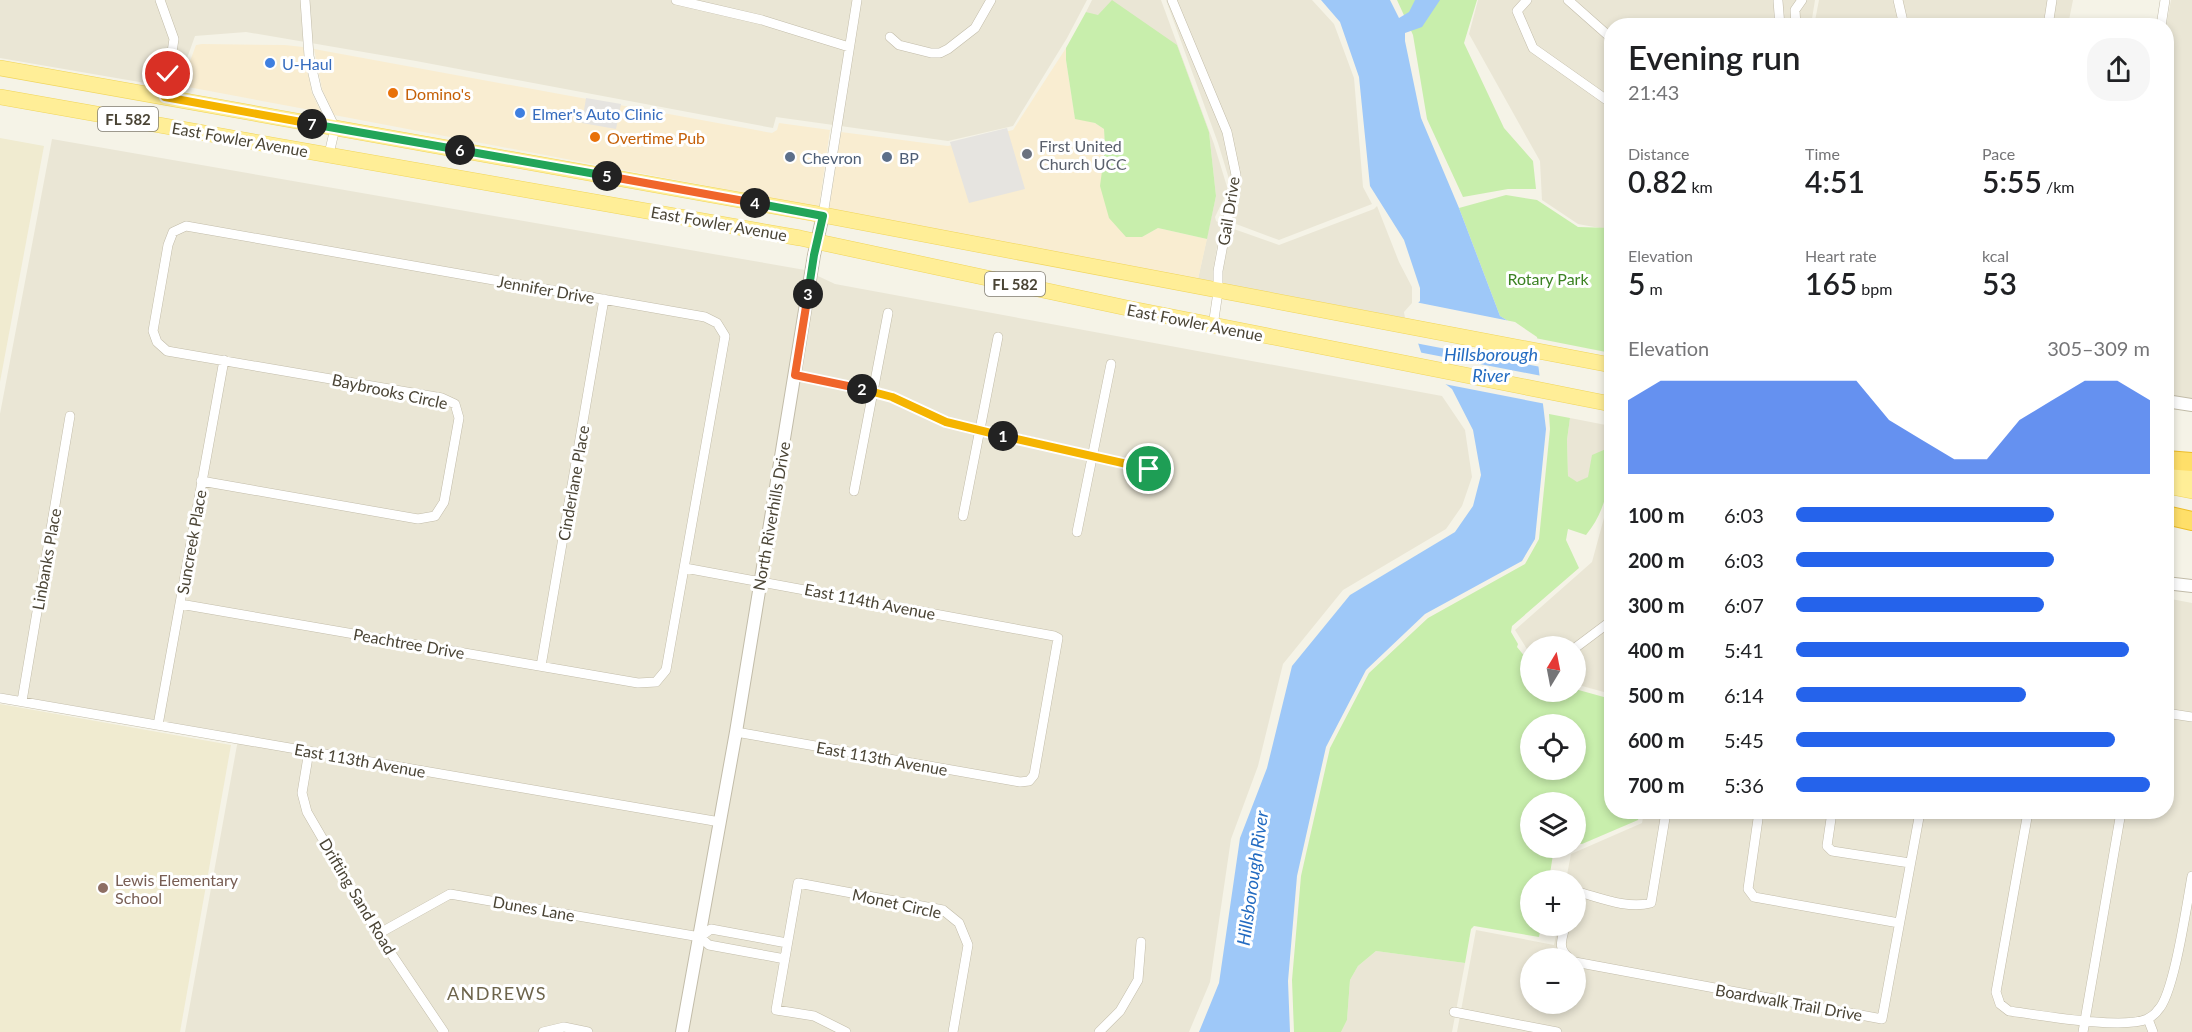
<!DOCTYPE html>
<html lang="en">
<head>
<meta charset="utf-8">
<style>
  :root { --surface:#fff; --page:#f6f6f6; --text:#202124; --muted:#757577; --accent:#2563eb }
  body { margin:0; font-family:Lato,sans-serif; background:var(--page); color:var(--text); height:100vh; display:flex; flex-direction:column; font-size:22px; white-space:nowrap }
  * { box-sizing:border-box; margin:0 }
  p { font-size:20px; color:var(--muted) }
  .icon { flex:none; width:33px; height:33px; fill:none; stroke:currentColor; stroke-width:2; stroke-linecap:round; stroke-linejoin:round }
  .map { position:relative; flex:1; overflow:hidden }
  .panel { position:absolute; left:1604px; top:18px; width:570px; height:801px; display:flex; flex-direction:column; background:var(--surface); border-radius:24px; box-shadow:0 3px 9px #0003 }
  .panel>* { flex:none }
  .needle { width:39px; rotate:10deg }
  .buttons { position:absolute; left:1520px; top:636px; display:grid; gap:12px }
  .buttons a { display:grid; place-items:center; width:66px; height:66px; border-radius:50%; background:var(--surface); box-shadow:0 3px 9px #0003; font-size:30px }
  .pin { position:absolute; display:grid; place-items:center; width:51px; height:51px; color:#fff; margin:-26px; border:3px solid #fff; border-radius:50%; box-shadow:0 2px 6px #0007 }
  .km { position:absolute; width:30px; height:30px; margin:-15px; border-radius:50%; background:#222; color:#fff; font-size:16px; line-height:30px; text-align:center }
  .round { display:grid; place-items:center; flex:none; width:63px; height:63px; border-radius:24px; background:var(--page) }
  .overview { display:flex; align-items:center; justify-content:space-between; height:102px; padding:0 24px }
  h1 { font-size:33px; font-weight:600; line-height:45px }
  .stats { display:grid; grid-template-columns:repeat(3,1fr); gap:9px; height:102px; padding:6px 24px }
  .stats div { display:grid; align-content:center }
  .stats b { font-size:30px; font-weight:600 }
  .stats small { font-size:16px; font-weight:400 }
  .stats p { font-size:16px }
  .chart { height:168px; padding:12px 24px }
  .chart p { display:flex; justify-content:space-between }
  .chart svg { width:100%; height:108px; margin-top:6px; fill:var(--accent); opacity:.7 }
  ul { padding:0 24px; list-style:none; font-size:20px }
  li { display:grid; grid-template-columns:96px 72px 1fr; align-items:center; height:45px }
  li i { height:15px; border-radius:8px; background:var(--accent) }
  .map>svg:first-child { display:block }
  .residential { fill:#eae6d5; fill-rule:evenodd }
  .commercial { fill:#f9edd1 }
  .education { fill:#f0ebd0 }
  .green { fill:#c8eeac; fill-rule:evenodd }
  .parking { fill:#e6e4e0 }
  .water { fill:#9ec8f8 }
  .pier { fill:#f5f3e7 }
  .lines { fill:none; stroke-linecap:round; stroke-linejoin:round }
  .minor-casing { stroke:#c2bca9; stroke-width:10 }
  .tertiary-casing { stroke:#c2bca9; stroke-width:14 }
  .primary-casing { stroke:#f0d55b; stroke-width:16 }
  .motorway-casing { stroke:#edbd29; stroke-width:20 }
  .minor { stroke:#fff; stroke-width:9 }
  .tertiary { stroke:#fff; stroke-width:12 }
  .primary { stroke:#ffee97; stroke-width:15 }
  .motorway { stroke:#ffdf69; stroke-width:18 }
  .split-1-casing { stroke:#fff; stroke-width:12 }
  .split-2-casing { stroke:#fff; stroke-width:12 }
  .split-3-casing { stroke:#fff; stroke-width:12 }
  .split-4-casing { stroke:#fff; stroke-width:12 }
  .split-5-casing { stroke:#fff; stroke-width:12 }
  .split-6-casing { stroke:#fff; stroke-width:12 }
  .split-7-casing { stroke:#fff; stroke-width:12 }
  .split-8-casing { stroke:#fff; stroke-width:12 }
  .split-1 { stroke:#f5b400; stroke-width:8 }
  .split-2 { stroke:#f5b400; stroke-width:8 }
  .split-3 { stroke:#f0652b; stroke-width:8 }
  .split-4 { stroke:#22a559; stroke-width:8 }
  .split-5 { stroke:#f0652b; stroke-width:8 }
  .split-6 { stroke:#22a559; stroke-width:8 }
  .split-7 { stroke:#22a559; stroke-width:8 }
  .split-8 { stroke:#f5b400; stroke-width:8 }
  .shop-dot { fill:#3f7fe0; stroke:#fff; stroke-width:2 }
  .food-dot { fill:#e8710a; stroke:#fff; stroke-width:2 }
  .worship-dot { fill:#6b7280; stroke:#fff; stroke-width:2 }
  .service-dot { fill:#5c6f8a; stroke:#fff; stroke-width:2 }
  .education-dot { fill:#8d6e63; stroke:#fff; stroke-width:2 }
  .labels { text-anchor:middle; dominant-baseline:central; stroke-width:6; stroke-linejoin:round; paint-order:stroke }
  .shield { fill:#fff; stroke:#807c72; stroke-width:1.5 }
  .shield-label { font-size:15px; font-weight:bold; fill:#4a4435 }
  .shop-label { font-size:16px; fill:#366cbe; stroke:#fff; text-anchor:start }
  .food-label { font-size:16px; fill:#c56008; stroke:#fff; text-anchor:start }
  .street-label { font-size:16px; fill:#4a4435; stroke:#fff }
  .worship-label { font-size:16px; fill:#5b616d; stroke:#fff; text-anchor:start }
  .service-label { font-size:16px; fill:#4e5e75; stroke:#fff; text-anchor:start }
  .park-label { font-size:16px; fill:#3b8222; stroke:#fff }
  .education-label { font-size:16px; fill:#785e54; stroke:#fff; text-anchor:start }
  .water-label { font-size:18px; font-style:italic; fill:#236bc1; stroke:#fff }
  .neighbourhood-label { font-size:18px; letter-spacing:1.5px; fill:#6d644b; stroke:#fff }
</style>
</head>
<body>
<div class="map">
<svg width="2192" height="1032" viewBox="0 0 2192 1032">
  <rect width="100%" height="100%" fill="#f5f3e7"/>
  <!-- residential -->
  <path class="residential" d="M 0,0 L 1087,0 L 1067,38 L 1013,126 L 948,141 L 776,117 L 773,128 L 416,61 L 246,32 L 195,36 L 186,61 L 151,84 L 0,58 Z
    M 1092,0 L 1161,0 L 1214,144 L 1228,190 L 1215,217 L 1216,221 L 1221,224 L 1213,270 L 1213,282 L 1198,279 L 1216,196 L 1209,132 L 1177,45 L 1086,12 Z
    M 1166,0 L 1312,0 L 1334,24 L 1354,78 L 1363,187 L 1372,204 L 1279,240 L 1220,218 L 1233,192 L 1218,143 Z
    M 1478,0 L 1815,0 L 1811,25 L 1611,26 L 1611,230 L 1578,224 L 1542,200 L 1540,161 L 1469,34 Z
    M 1819,0 L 2073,0 L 2068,25 L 1814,26 Z
    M 2171,0 L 2192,0 L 2192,399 L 2166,395 L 2166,26 Z
    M 52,139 L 805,270 L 835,284 L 1442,396 L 1465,430 L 1472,477 L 1462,506 L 1446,529 L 1343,590 L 1283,664 L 1258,766 L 1231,839 L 1210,982 L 1189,1032 L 185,1032 L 239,734 L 0,693 L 0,414 Z
    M 1377,206 L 1399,262 L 1412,287 L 1412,303 L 1404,312 L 1405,318 L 1223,284 L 1223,272 L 1231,228 L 1279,245 L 1374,209 Z
    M 1570,418 L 1611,426 L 1611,450 L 1606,449 L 1589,477 L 1577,483 L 1568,476 L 1567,440 Z
    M 1611,492 L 1611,694 L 1575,684 L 1575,646 L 1530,646 L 1530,654 L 1515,630 L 1592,562 Z
    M 2166,598 L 2192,603 L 2192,1032 L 1457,1032 L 1476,930 L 1554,945 L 1558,926 L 1575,926 L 1575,880 L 1566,880 L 1571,854 L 1642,823 L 1644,812 L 2166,812 ZM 1530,958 L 1575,958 L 1575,1004 L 1530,1004 Z
    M 1376,951 L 1465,963 L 1452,1032 L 1341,1032 L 1347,1020 L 1350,980 L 1358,966 Z"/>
  <!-- commercial -->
  <path class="commercial" d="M 202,44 L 285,45 L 303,47 L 312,93 L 321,112 L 172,84 L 174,75 L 189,64 L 196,45 Z
    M 1066,48 L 1066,60 L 1075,118 L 1095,123 L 1104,129 L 1105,148 L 1102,162 L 1142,237 L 1158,228 L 1207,239 L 1198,279 L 829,209 L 841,132 L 948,146 L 1013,130 Z
    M 314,49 L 772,133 L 777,130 L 779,123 L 830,130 L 819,207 L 334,115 L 322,89 Z"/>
  <!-- education -->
  <path class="education" d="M 0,138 L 44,146 L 0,382 Z
    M 0,704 L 231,745 L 180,1032 L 0,1032 Z"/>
  <!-- green -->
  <path class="green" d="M 1112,0 L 1177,45 L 1209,132 L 1216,196 L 1207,239 L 1158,228 L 1142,237 L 1126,237 L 1109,218 L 1100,186 L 1105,148 L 1104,129 L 1095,123 L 1075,119 L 1066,60 L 1066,48 L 1086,12 L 1098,15 Z
    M 1397,0 L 1477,0 L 1464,43 L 1504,128 L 1533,161 L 1536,189 L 1508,189 L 1463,197 L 1427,119 L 1413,35 Z
    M 1506,195 L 1537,200 L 1578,227 L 1611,228 L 1611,353 L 1535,338 L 1500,316 L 1459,208 Z
    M 1549,414 L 1570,418 L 1567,440 L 1568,476 L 1577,482 L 1588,477 L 1592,455 L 1606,449 L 1611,450 C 1611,481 1606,511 1586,535 L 1568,529 L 1566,540 L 1579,568 L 1512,626 L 1511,632 L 1518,644 L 1517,647 L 1530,663 L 1530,692 L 1575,692 L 1575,689 L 1611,699 L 1611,812 L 1640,812 L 1638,820 L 1582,844 L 1575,843 L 1575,802 L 1530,802 L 1530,848 L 1554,848 L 1549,880 L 1530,880 L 1530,926 L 1541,926 L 1539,937 L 1474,926 L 1471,929 L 1465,963 L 1376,951 L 1358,966 L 1350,980 L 1347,1020 L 1341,1032 L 1294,1032 L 1292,980 L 1301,876 L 1330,748 L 1369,673 L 1428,618 L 1525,564 L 1539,539 L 1550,429 ZM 1575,724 L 1575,770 L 1530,770 L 1530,724 Z"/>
  <!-- parking -->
  <path class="parking" d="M 586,98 L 621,104 L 616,129 L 582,123 Z
    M 1007,128 L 1025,189 L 969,203 L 950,142 Z"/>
  <!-- water -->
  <path class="water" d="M 1321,0 L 1390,0 L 1399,18 L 1409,12 L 1415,0 L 1440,0 L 1422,27 L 1405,33 L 1405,41 L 1421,118 L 1459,208 L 1500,316 L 1535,338 L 1546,429 L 1535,539 L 1522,561 L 1425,614 L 1366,670 L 1326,747 L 1297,876 L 1288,981 L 1290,1032 L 1199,1032 L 1219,983 L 1240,838 L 1267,768 L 1292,666 L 1350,595 L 1455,532 L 1473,506 L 1481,475 L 1473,430 L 1452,389 L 1427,370 L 1408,313 L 1420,301 L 1420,288 L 1404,240 L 1370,186 L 1359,77 L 1340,22 Z"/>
  <!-- pier -->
  <path class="pier" d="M 1415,302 L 1515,322 L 1537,337 L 1541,367 L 1415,343 L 1405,314 Z
    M 1418,352 L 1542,376 L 1546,404 L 1439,383 L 1425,372 Z"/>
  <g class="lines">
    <!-- minor casing -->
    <g class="minor-casing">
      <path id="minor" d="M 160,0 L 174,39 L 165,97
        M 305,0 L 309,56 L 317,91 L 335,128 L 329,154
        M 676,0 L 762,20 L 849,47
        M 1172,0 L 1227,132 L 1236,175 L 1218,271 L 1218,292 L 1213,326
        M 1527,0 L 1517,11 L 1533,48 L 1611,103
        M 1568,0 L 1611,38
        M 1898,0 L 1904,26
        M 1778,1 L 1780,26
        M 1796,26 L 1795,10 L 1802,0
        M 2048,26 L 2052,0
        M 2161,26 L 2165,0
        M 890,37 L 899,45 L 931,53 L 940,53 L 948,49 L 975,28 L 991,0
        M 823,215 L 857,0
        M 795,375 L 873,391 L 892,397 L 946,422 L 1149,469
        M 854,491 L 888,313
        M 963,516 L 998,337
        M 1077,532 L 1111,364
        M 685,568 L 1054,636 L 1058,638 L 1034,775 L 1029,781 L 1020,782 L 736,732
        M 180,604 L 638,683 L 656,682 L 666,670 L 725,336 L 717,323 L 705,317 L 186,226 L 173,232 L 168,245 L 153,331 L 157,342 L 167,351 L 442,398 L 455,404 L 459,418 L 444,502 L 435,516 L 418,519 L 201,481
        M 1575,648 L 1611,621
        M 541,666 L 604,299
        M 0,698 L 720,822
        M 22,701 L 70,416
        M 2166,713 L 2192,717
        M 158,725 L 224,360
        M 309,751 L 302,793 L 307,812 L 378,934 L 444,1032
        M 1759,812 L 1748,889 L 1754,897 L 1899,923
        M 1832,812 L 1827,846 L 1832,851 L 1910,863
        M 2028,812 L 1996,992 L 2000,1004 L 2009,1011 C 2039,1015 2123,1030 2147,1019 C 2151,1017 2156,1013 2158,1010 C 2174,995 2187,903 2192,876
        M 1575,897 L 1582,893 C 1603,899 1629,909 1651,903 L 1666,812
        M 1565,926 C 1562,941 1557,947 1569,958
        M 378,934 L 450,894 L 700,937 L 709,945 L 785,959
        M 700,937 L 711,929 L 787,943
        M 1575,962 L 1882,1019 L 1920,812
        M 1454,1012 L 1557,1032
        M 2148,1019 L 2153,1032
        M 543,1032 L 564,1027 L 588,1032
        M 846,1032 L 814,1016 L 776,1010 L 798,883 L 943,910 L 959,923 L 968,945 L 953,1032
        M 1099,1032 L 1120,1011 L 1138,980 L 1141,942
        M 2083,1032 L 2121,812"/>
    </g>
    <!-- tertiary casing -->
    <g class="tertiary-casing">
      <path id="tertiary" d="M 2166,401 L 2192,405
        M 2166,583 L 2192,586
        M 682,1032 L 736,732 L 814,255 L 823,215"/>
    </g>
    <!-- primary casing -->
    <g class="primary-casing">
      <path id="primary" d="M 0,68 L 823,215 L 1611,365
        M 0,97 L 800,238 L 1127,308 L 1611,404
        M 2166,473 L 2192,478
        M 2166,486 L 2192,491"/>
    </g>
    <!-- motorway casing -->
    <g class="motorway-casing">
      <path id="motorway" d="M 2166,460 L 2192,462
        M 2166,515 L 2192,521"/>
    </g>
    <!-- minor -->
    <use href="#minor" class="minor"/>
    <!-- tertiary -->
    <use href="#tertiary" class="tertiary"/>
    <!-- primary -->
    <use href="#primary" class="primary"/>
    <!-- motorway -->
    <use href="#motorway" class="motorway"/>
  </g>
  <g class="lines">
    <!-- split-1 casing -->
    <g class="split-1-casing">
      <path id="split-1" d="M 1003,436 L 1149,469"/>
    </g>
    <!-- split-2 casing -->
    <g class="split-2-casing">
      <path id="split-2" d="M 862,389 L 892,397 L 946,422 L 1003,436"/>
    </g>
    <!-- split-3 casing -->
    <g class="split-3-casing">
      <path id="split-3" d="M 808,294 L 795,375 L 862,389"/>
    </g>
    <!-- split-4 casing -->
    <g class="split-4-casing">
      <path id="split-4" d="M 755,203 L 823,216 L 814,255 L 808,294"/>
    </g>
    <!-- split-5 casing -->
    <g class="split-5-casing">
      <path id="split-5" d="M 607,176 L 755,203"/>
    </g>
    <!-- split-6 casing -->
    <g class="split-6-casing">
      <path id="split-6" d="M 460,150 L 607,176"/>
    </g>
    <!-- split-7 casing -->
    <g class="split-7-casing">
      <path id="split-7" d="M 312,124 L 460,150"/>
    </g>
    <!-- split-8 casing -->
    <g class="split-8-casing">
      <path id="split-8" d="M 168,74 L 165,97 L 312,124"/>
    </g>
    <!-- split-1 -->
    <use href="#split-1" class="split-1"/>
    <!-- split-2 -->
    <use href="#split-2" class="split-2"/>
    <!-- split-3 -->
    <use href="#split-3" class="split-3"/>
    <!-- split-4 -->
    <use href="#split-4" class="split-4"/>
    <!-- split-5 -->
    <use href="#split-5" class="split-5"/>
    <!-- split-6 -->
    <use href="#split-6" class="split-6"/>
    <!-- split-7 -->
    <use href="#split-7" class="split-7"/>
    <!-- split-8 -->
    <use href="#split-8" class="split-8"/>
  </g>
  <!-- markers -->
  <g class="shop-dot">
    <circle cx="270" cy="63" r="6"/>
    <circle cx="520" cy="113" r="6"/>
  </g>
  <g class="food-dot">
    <circle cx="393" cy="93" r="6"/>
    <circle cx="595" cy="137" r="6"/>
  </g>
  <circle class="worship-dot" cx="1027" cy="154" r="6"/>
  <g class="service-dot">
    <circle cx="790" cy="157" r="6"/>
    <circle cx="887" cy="157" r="6"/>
  </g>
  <circle class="education-dot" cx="103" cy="888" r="6"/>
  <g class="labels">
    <!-- shield labels -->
    <g class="shield">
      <rect x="98" y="107" width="60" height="24" rx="4.5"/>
      <rect x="985" y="272" width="60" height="24" rx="4.5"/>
    </g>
    <g class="shield-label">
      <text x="128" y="119">FL 582</text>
      <text x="1015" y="284">FL 582</text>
    </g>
    <!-- shop labels -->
    <g class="shop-label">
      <text x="282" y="63">U-Haul</text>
      <text x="532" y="113">Elmer's Auto Clinic</text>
    </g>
    <!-- food labels -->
    <g class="food-label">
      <text x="405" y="93">Domino's</text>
      <text x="607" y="137">Overtime Pub</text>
    </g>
    <!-- street labels -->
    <g class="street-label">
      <text transform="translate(240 139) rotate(10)">East Fowler Avenue</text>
      <text transform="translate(1228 211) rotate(-81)">Gail Drive</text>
      <text transform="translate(719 223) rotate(10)">East Fowler Avenue</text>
      <text transform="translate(546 289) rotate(10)">Jennifer Drive</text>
      <text transform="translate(1195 322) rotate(11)">East Fowler Avenue</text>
      <text transform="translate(390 391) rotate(12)">Baybrooks Circle</text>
      <text transform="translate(573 483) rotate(-80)">Cinderlane Place</text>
      <text transform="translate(771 516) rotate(-80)">North Riverhills Drive</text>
      <text transform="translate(191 542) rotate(-80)">Suncreek Place</text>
      <text transform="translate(46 559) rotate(-80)">Linbanks Place</text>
      <text transform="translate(870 601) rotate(11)">East 114th Avenue</text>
      <text transform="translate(409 643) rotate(10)">Peachtree Drive</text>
      <text transform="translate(882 758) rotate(10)">East 113th Avenue</text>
      <text transform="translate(360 760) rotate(10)">East 113th Avenue</text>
      <text transform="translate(358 896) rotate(59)">Drifting Sand Road</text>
      <text transform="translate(897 903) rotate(12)">Monet Circle</text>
      <text transform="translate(534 908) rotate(10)">Dunes Lane</text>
      <text transform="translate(1789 1002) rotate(10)">Boardwalk Trail Drive</text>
    </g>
    <!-- worship labels -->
    <g class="worship-label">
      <text x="1039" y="145">First United<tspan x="1039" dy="18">Church UCC</tspan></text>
    </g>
    <!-- service labels -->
    <g class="service-label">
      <text x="802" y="157">Chevron</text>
      <text x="899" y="157">BP</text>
    </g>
    <!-- park labels -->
    <g class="park-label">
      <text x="1548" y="278">Rotary Park</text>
    </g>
    <!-- education labels -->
    <g class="education-label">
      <text x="115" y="879">Lewis Elementary<tspan x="115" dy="18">School</tspan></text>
    </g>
    <!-- water labels -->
    <g class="water-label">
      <text x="1491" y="354">Hillsborough<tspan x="1491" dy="21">River</tspan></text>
      <text transform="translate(1252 878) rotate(-82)">Hillsborough River</text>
    </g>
    <!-- neighbourhood labels -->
    <g class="neighbourhood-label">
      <text x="497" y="993">ANDREWS</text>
    </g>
  </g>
</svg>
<div class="buttons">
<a><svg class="needle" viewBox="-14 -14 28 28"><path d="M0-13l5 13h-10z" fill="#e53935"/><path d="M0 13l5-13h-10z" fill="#757577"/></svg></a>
<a><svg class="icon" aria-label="locate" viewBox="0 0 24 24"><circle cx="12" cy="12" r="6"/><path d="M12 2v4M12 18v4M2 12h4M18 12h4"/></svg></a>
<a><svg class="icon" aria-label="layers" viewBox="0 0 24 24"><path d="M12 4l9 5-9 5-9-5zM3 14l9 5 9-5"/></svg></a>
<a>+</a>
<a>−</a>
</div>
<div class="pin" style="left:1149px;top:469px;background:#1e9e55"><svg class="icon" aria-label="arrive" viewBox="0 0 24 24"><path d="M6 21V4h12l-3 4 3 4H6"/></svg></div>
<div class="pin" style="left:168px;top:74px;background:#d93025"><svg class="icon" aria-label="check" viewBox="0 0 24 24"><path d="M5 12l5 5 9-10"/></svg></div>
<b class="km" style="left:1003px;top:436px">1</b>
<b class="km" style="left:862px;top:389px">2</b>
<b class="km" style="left:808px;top:294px">3</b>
<b class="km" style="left:755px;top:203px">4</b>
<b class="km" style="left:607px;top:176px">5</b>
<b class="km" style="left:460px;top:150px">6</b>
<b class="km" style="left:312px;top:124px">7</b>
<section class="panel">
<div class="overview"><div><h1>Evening run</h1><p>21:43</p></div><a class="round"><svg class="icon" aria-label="share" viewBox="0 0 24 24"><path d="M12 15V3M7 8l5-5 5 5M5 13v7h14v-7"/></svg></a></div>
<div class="stats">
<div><p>Distance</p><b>0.82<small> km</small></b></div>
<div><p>Time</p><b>4:51</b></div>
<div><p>Pace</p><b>5:55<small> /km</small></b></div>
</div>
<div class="stats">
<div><p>Elevation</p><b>5<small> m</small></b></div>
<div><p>Heart rate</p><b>165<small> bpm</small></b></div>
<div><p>kcal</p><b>53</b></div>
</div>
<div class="chart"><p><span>Elevation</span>305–309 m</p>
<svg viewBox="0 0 160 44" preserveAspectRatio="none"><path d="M0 44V14L10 6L20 6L30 6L40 6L50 6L60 6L70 6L80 22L90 30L100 38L110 38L120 22L130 14L140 6L150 6L160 14V44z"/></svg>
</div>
<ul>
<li><b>100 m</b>6:03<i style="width:73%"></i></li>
<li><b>200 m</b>6:03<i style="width:73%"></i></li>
<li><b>300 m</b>6:07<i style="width:70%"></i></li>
<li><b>400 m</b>5:41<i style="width:94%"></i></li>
<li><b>500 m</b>6:14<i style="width:65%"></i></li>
<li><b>600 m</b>5:45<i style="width:90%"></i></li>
<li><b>700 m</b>5:36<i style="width:100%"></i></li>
</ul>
</section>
</div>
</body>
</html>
